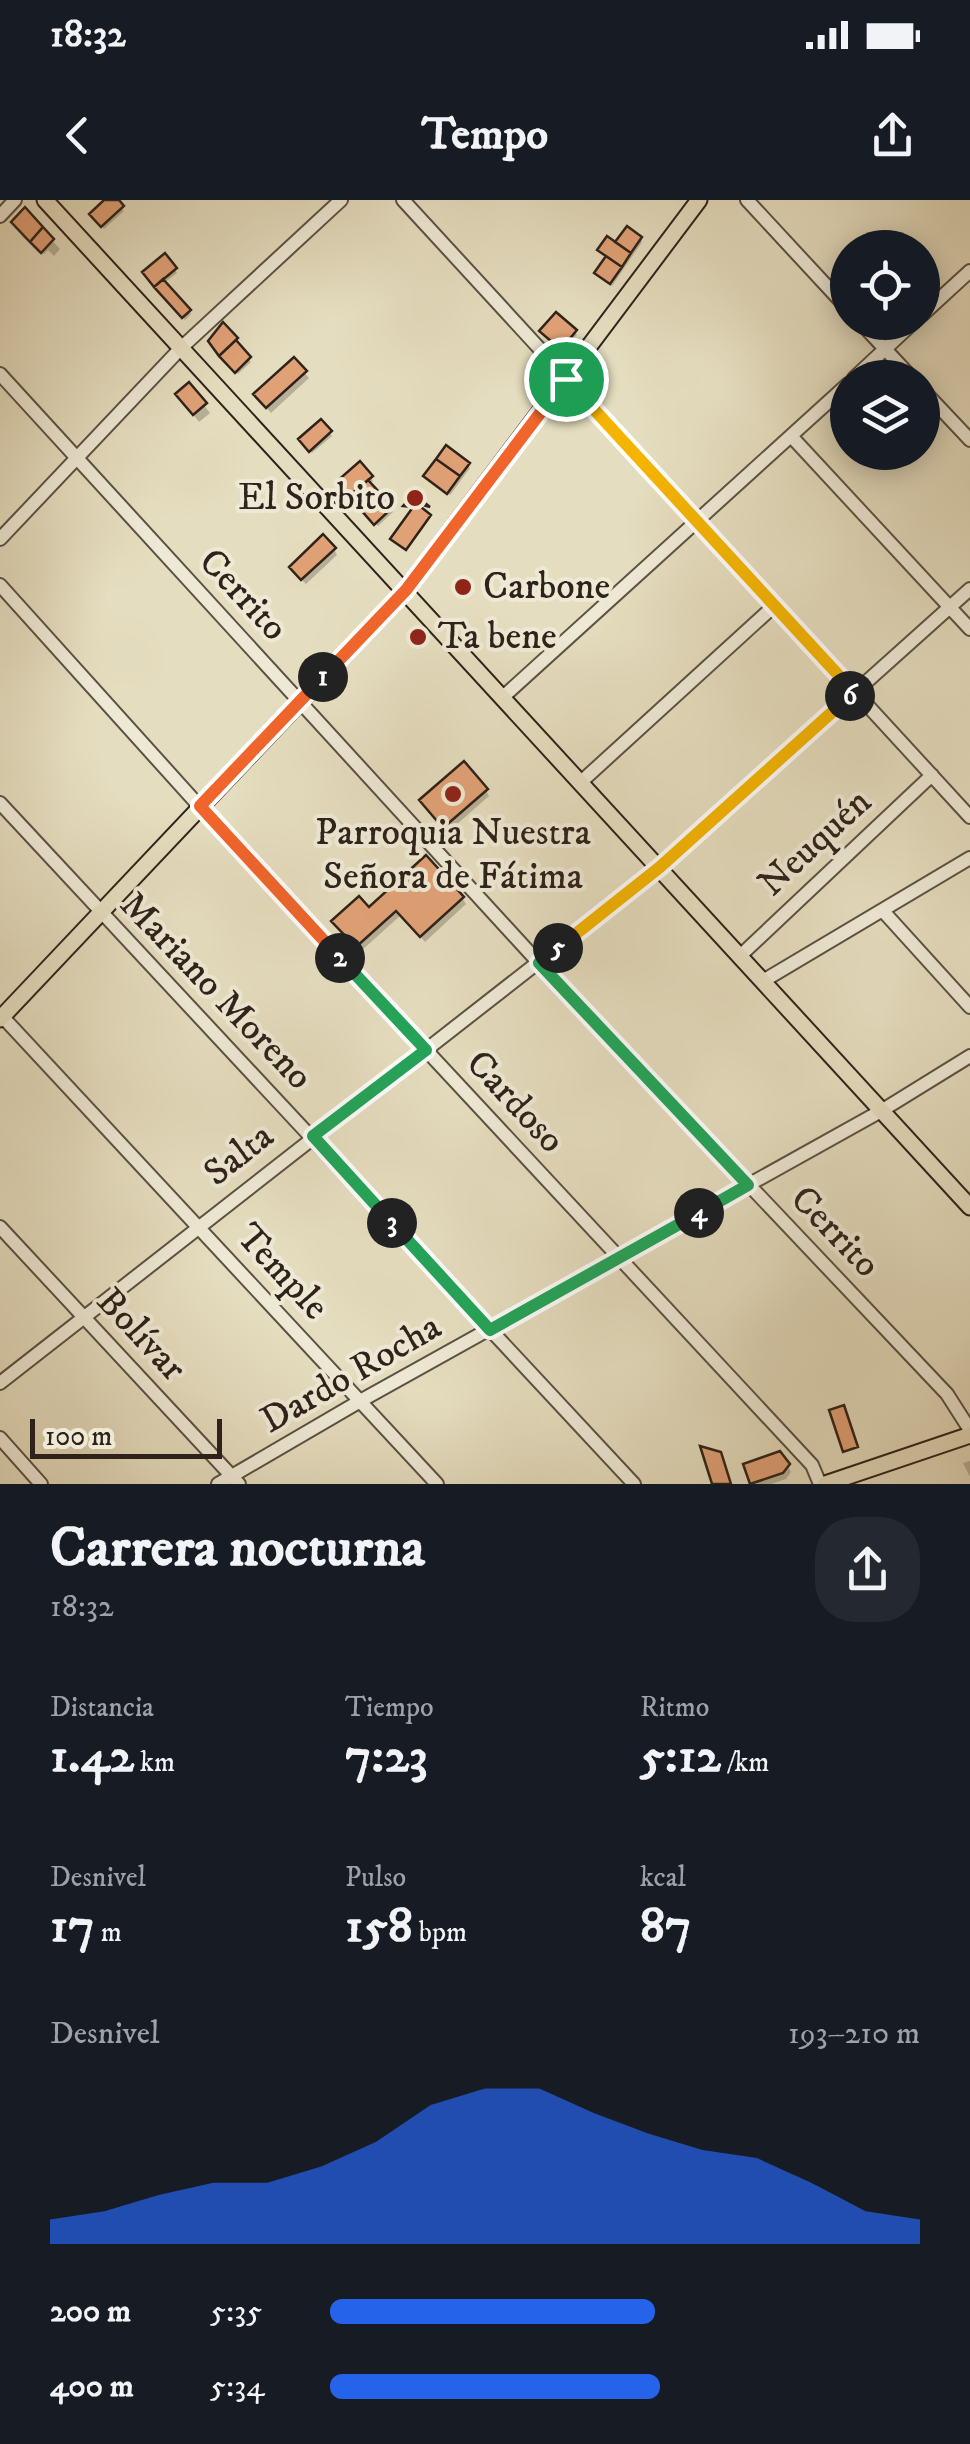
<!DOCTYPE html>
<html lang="es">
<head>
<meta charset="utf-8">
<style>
  :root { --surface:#171b24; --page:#242831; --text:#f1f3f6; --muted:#9ea1a6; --accent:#2563eb }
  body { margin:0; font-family:"IM FELL DW Pica",serif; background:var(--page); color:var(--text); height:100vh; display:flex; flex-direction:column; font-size:38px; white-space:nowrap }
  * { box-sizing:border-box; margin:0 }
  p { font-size:32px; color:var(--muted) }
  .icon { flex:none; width:55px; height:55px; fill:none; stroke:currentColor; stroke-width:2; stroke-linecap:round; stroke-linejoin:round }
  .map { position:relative; height:1284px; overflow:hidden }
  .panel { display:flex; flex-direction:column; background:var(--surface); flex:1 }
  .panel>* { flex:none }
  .controls { position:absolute; left:830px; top:30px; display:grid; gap:20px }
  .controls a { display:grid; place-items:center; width:110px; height:110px; border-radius:50%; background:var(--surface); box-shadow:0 5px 25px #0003; font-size:50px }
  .scale { position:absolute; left:30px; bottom:25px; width:192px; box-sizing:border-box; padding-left:10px; border:5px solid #2f221a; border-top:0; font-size:28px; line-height:35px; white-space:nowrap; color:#2f221a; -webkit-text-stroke:8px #eee9d5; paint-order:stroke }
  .pin { position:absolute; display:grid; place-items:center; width:85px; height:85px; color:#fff; margin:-42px; border:5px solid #fff; border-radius:50%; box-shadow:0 2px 10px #0007 }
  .km { position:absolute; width:50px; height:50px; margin:-25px; border-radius:50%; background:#222; color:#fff; font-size:28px; line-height:50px; text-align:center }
  .round { display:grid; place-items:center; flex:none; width:105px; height:105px; border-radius:40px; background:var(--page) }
  .summary { display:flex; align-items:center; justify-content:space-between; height:170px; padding:0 50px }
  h1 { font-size:55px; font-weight:700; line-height:75px }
  .metrics { display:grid; grid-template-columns:repeat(3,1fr); gap:15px; height:170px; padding:10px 50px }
  .metrics div { display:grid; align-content:center }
  .metrics b { font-size:50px; font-weight:700 }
  .metrics small { font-size:28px; font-weight:400 }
  .metrics p { font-size:28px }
  .chart { height:280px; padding:20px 50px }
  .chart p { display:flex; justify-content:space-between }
  .chart svg { width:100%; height:180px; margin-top:10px; fill:var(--accent); opacity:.7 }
  ul { padding:0 50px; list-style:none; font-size:32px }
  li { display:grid; grid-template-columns:160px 120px 1fr; align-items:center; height:75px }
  li i { height:25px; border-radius:12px; background:var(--accent) }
  .status { display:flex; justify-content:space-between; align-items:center; height:70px; padding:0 50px; background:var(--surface); direction:ltr }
  .status svg { height:28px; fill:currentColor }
  header { display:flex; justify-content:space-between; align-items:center; height:130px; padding:0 50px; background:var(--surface); font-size:45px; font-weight:700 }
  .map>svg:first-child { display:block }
  .shadow { fill:#0003 }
  .building { fill:#e1a176; stroke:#2f221a; stroke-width:2.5 }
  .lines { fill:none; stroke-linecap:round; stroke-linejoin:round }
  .minor-casing { stroke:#5c5143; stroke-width:16 }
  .major-casing { stroke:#2f221a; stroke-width:19 }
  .minor { stroke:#eee9d5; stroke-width:12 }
  .major { stroke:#e5ddbf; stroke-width:15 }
  .split-1-casing { stroke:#fff; stroke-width:20 }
  .split-2-casing { stroke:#fff; stroke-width:20 }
  .split-3-casing { stroke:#fff; stroke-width:20 }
  .split-4-casing { stroke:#fff; stroke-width:20 }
  .split-5-casing { stroke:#fff; stroke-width:20 }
  .split-6-casing { stroke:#fff; stroke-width:20 }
  .split-7-casing { stroke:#fff; stroke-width:20 }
  .split-1 { stroke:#f0652b; stroke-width:12 }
  .split-2 { stroke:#f0652b; stroke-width:12 }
  .split-3 { stroke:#22a559; stroke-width:12 }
  .split-4 { stroke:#22a559; stroke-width:12 }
  .split-5 { stroke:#22a559; stroke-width:12 }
  .split-6 { stroke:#f5b400; stroke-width:12 }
  .split-7 { stroke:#f5b400; stroke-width:12 }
  .poi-dot { fill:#8f2418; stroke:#eee9d5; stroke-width:4 }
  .labels { text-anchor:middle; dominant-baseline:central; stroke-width:8; stroke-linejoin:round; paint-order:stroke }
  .poi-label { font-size:38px; fill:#2f221a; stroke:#eee9d5; text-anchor:start }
  .street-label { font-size:38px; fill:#2f221a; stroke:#eee9d5 }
</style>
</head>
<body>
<div class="status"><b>18:32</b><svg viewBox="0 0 49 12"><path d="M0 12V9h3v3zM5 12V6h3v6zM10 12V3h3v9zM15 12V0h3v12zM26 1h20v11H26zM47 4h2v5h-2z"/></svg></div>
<header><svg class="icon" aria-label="back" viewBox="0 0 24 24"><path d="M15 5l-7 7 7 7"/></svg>Tempo<svg class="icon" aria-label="share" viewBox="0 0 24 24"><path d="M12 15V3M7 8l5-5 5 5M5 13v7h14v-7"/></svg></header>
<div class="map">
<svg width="970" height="1284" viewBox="0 0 970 1284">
  <rect width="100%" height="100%" fill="#e5ddbf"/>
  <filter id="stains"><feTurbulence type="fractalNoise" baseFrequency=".002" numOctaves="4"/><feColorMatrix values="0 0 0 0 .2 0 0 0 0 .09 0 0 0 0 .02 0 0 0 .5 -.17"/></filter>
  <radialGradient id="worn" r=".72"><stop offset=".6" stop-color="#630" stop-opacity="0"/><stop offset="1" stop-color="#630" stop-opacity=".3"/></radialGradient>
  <!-- shadow -->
  <path class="shadow" d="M 108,0 L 115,0 L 124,11 L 104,29 L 94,18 Z
    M 25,11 L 60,49 L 54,56 L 48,50 L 44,54 L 39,53 L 22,36 L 14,23 Z
    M 640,39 L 642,42 L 612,86 L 599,77 L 597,74 L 608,58 L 600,50 Z
    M 175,70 L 177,73 L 164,83 L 191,114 L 185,120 L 147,76 Z
    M 222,126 L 251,162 L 238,174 L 211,145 L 211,136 Z
    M 575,132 L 577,135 L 564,146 L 556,145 L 544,134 Z
    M 294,160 L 309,178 L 271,213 L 259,200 Z
    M 188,185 L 210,213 L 199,222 L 178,195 Z
    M 321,222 L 332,236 L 312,253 L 303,243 Z
    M 468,265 L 470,268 L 450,295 L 428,280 Z
    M 371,278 L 373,281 L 369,284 L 393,312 L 378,326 L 342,285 Z
    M 334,349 L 337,355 L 306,384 L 295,373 Z
    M 486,590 L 489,596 L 448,632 L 425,606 Z
    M 462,698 L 466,704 L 425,742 L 401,715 L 360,752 L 338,727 L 369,711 Z
    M 970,1261 L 970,1277 L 963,1263 Z
    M 787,1265 L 791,1272 L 786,1279 L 771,1284 L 753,1284 L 746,1266 Z"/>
  <!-- building -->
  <path class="building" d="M 104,0 L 119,0 L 124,6 L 101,27 L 89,14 Z
    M 25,7 L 43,27 L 30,42 L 11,22 Z
    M 627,26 L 642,37 L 631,53 L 615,42 Z
    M 43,27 L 54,39 L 41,53 L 30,42 Z
    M 607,36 L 631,53 L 622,67 L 597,50 Z
    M 165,53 L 177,68 L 154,87 L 142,72 Z
    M 606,56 L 622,67 L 610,84 L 594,73 Z
    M 163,79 L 191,110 L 182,118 L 154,87 Z
    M 556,112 L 577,130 L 567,142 L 552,142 L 539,131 Z
    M 223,122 L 238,138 L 219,156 L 208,141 Z
    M 236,140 L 251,157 L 235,173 L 219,156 Z
    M 294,157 L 307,171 L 266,208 L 253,194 Z
    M 189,182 L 207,203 L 193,215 L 175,194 Z
    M 321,219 L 332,231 L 309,252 L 298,239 Z
    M 446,245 L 470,263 L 460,276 L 436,259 Z
    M 436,259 L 460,276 L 447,294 L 423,276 Z
    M 360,261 L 373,276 L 349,296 L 336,282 Z
    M 368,280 L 380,293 L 361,310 L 349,296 Z
    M 380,293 L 393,307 L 374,325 L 361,310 Z
    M 414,294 L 430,307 L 416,303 L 413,307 L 403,306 Z
    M 416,303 L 431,315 L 406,350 L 390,339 Z
    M 323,334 L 336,348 L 301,380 L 289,367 Z
    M 464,561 L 488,589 L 443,628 L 419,600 Z
    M 426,655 L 464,697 L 420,737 L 396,711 L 356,747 L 331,721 L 359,696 L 369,707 Z
    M 844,1205 L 858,1247 L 843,1252 L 829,1210 Z
    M 700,1246 L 721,1252 L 731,1284 L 712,1284 Z
    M 780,1251 L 790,1264 L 783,1273 L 750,1284 L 743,1264 Z"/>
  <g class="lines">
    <!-- minor casing -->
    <g class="minor-casing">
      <path id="minor" d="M 403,0 L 970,617
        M 747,0 L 848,109
        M 0,16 L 15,0
        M 922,115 L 970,71
        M 860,122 L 912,178
        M 0,174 L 539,763 L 947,1194 L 970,1230
        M 854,178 L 914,122
        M 922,189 L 970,240
        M 791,236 L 970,429
        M 0,339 L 181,148 L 341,0
        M 0,385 L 200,607 L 812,1265 L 820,1284
        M 503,497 L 848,184
        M 581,582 L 775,405
        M 0,603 L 634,1284
        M 883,711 L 970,807
        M 740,756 L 932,575
        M 763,781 L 970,658
        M 0,814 L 437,1284
        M 0,1027 L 239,1284
        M 0,1183 L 660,667 L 970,389
        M 0,1238 L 41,1284
        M 218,1284 L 362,1200 L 881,911 L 970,856"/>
    </g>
    <!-- major casing -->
    <g class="major-casing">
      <path id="major" d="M 45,0 L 970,1007
        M 0,819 L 406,390 L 699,0
        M 825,1284 L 970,1235"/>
    </g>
    <!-- minor -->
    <use href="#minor" class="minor"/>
    <!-- major -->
    <use href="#major" class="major"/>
  </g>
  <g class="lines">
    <!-- split-1 casing -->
    <g class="split-1-casing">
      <path id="split-1" d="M 323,477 L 406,390 L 566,179"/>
    </g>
    <!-- split-2 casing -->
    <g class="split-2-casing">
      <path id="split-2" d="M 323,477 L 200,606 L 340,758"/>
    </g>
    <!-- split-3 casing -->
    <g class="split-3-casing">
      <path id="split-3" d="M 340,758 L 426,850 L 313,936 L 392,1023"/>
    </g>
    <!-- split-4 casing -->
    <g class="split-4-casing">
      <path id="split-4" d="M 392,1023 L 490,1130 L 699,1013"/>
    </g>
    <!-- split-5 casing -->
    <g class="split-5-casing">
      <path id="split-5" d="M 558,748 L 539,763 L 748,985 L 699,1013"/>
    </g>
    <!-- split-6 casing -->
    <g class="split-6-casing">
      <path id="split-6" d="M 558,748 L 660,667 L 850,496"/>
    </g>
    <!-- split-7 casing -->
    <g class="split-7-casing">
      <path id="split-7" d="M 566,179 L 854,492 L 850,496"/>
    </g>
    <!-- split-1 -->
    <use href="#split-1" class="split-1"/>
    <!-- split-2 -->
    <use href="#split-2" class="split-2"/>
    <!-- split-3 -->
    <use href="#split-3" class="split-3"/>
    <!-- split-4 -->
    <use href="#split-4" class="split-4"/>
    <!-- split-5 -->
    <use href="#split-5" class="split-5"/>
    <!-- split-6 -->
    <use href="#split-6" class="split-6"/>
    <!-- split-7 -->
    <use href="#split-7" class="split-7"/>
  </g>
  <!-- markers -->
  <g class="poi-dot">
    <circle cx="415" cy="298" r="10"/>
    <circle cx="463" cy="387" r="10"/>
    <circle cx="418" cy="437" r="10"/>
    <circle cx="453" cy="594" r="10"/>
  </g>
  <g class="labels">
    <!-- poi labels -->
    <g class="poi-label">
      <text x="395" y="298" text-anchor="end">El Sorbito</text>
      <text x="483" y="387">Carbone</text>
      <text x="438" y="437">Ta bene</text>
      <text x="453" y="633" text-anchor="middle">Parroquia Nuestra<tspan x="453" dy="44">Señora de Fátima</tspan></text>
    </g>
    <!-- street labels -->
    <g class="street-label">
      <text transform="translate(243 395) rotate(47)">Cerrito</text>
      <text transform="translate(815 643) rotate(-43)">Neuquén</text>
      <text transform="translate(216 791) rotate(46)">Mariano Moreno</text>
      <text transform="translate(515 902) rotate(47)">Cardoso</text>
      <text transform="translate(239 955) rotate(-38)">Salta</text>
      <text transform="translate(835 1032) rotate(46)">Cerrito</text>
      <text transform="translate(282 1072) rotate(47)">Temple</text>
      <text transform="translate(141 1135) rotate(47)">Bolívar</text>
      <text transform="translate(351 1174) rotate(-30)">Dardo Rocha</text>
    </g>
  </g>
  <rect width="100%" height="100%" filter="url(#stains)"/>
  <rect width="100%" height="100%" fill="url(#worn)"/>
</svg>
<div class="controls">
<a><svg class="icon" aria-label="locate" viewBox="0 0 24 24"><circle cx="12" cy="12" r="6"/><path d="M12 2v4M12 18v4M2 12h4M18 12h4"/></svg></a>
<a><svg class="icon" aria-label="layers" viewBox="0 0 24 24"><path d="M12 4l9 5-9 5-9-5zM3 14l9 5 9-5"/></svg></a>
</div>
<div class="scale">100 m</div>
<div class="pin" style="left:566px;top:179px;background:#1e9e55"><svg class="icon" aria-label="arrive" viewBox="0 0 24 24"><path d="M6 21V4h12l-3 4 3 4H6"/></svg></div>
<b class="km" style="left:323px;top:477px">1</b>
<b class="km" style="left:340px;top:758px">2</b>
<b class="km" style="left:392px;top:1023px">3</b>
<b class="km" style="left:699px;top:1013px">4</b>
<b class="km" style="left:558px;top:748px">5</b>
<b class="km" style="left:850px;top:496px">6</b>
</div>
<section class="panel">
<div class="summary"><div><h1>Carrera nocturna</h1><p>18:32</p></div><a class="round"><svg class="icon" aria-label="share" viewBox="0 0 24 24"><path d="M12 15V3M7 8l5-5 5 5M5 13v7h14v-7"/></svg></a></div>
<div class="metrics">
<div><p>Distancia</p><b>1.42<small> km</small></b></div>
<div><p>Tiempo</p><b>7:23</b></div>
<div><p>Ritmo</p><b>5:12<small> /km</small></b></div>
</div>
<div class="metrics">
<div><p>Desnivel</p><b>17<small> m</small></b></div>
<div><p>Pulso</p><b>158<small> bpm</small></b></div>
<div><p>kcal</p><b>87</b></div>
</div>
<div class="chart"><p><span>Desnivel</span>193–210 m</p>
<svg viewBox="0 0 160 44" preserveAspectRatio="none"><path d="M0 44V38L10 36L20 32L30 29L40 29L50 25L60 19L70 10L80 6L90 6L100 12L110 17L120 21L130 23L140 29L150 36L160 38V44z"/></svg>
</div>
<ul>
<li><b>200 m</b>5:35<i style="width:55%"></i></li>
<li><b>400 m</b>5:34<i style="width:56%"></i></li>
</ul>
</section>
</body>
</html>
